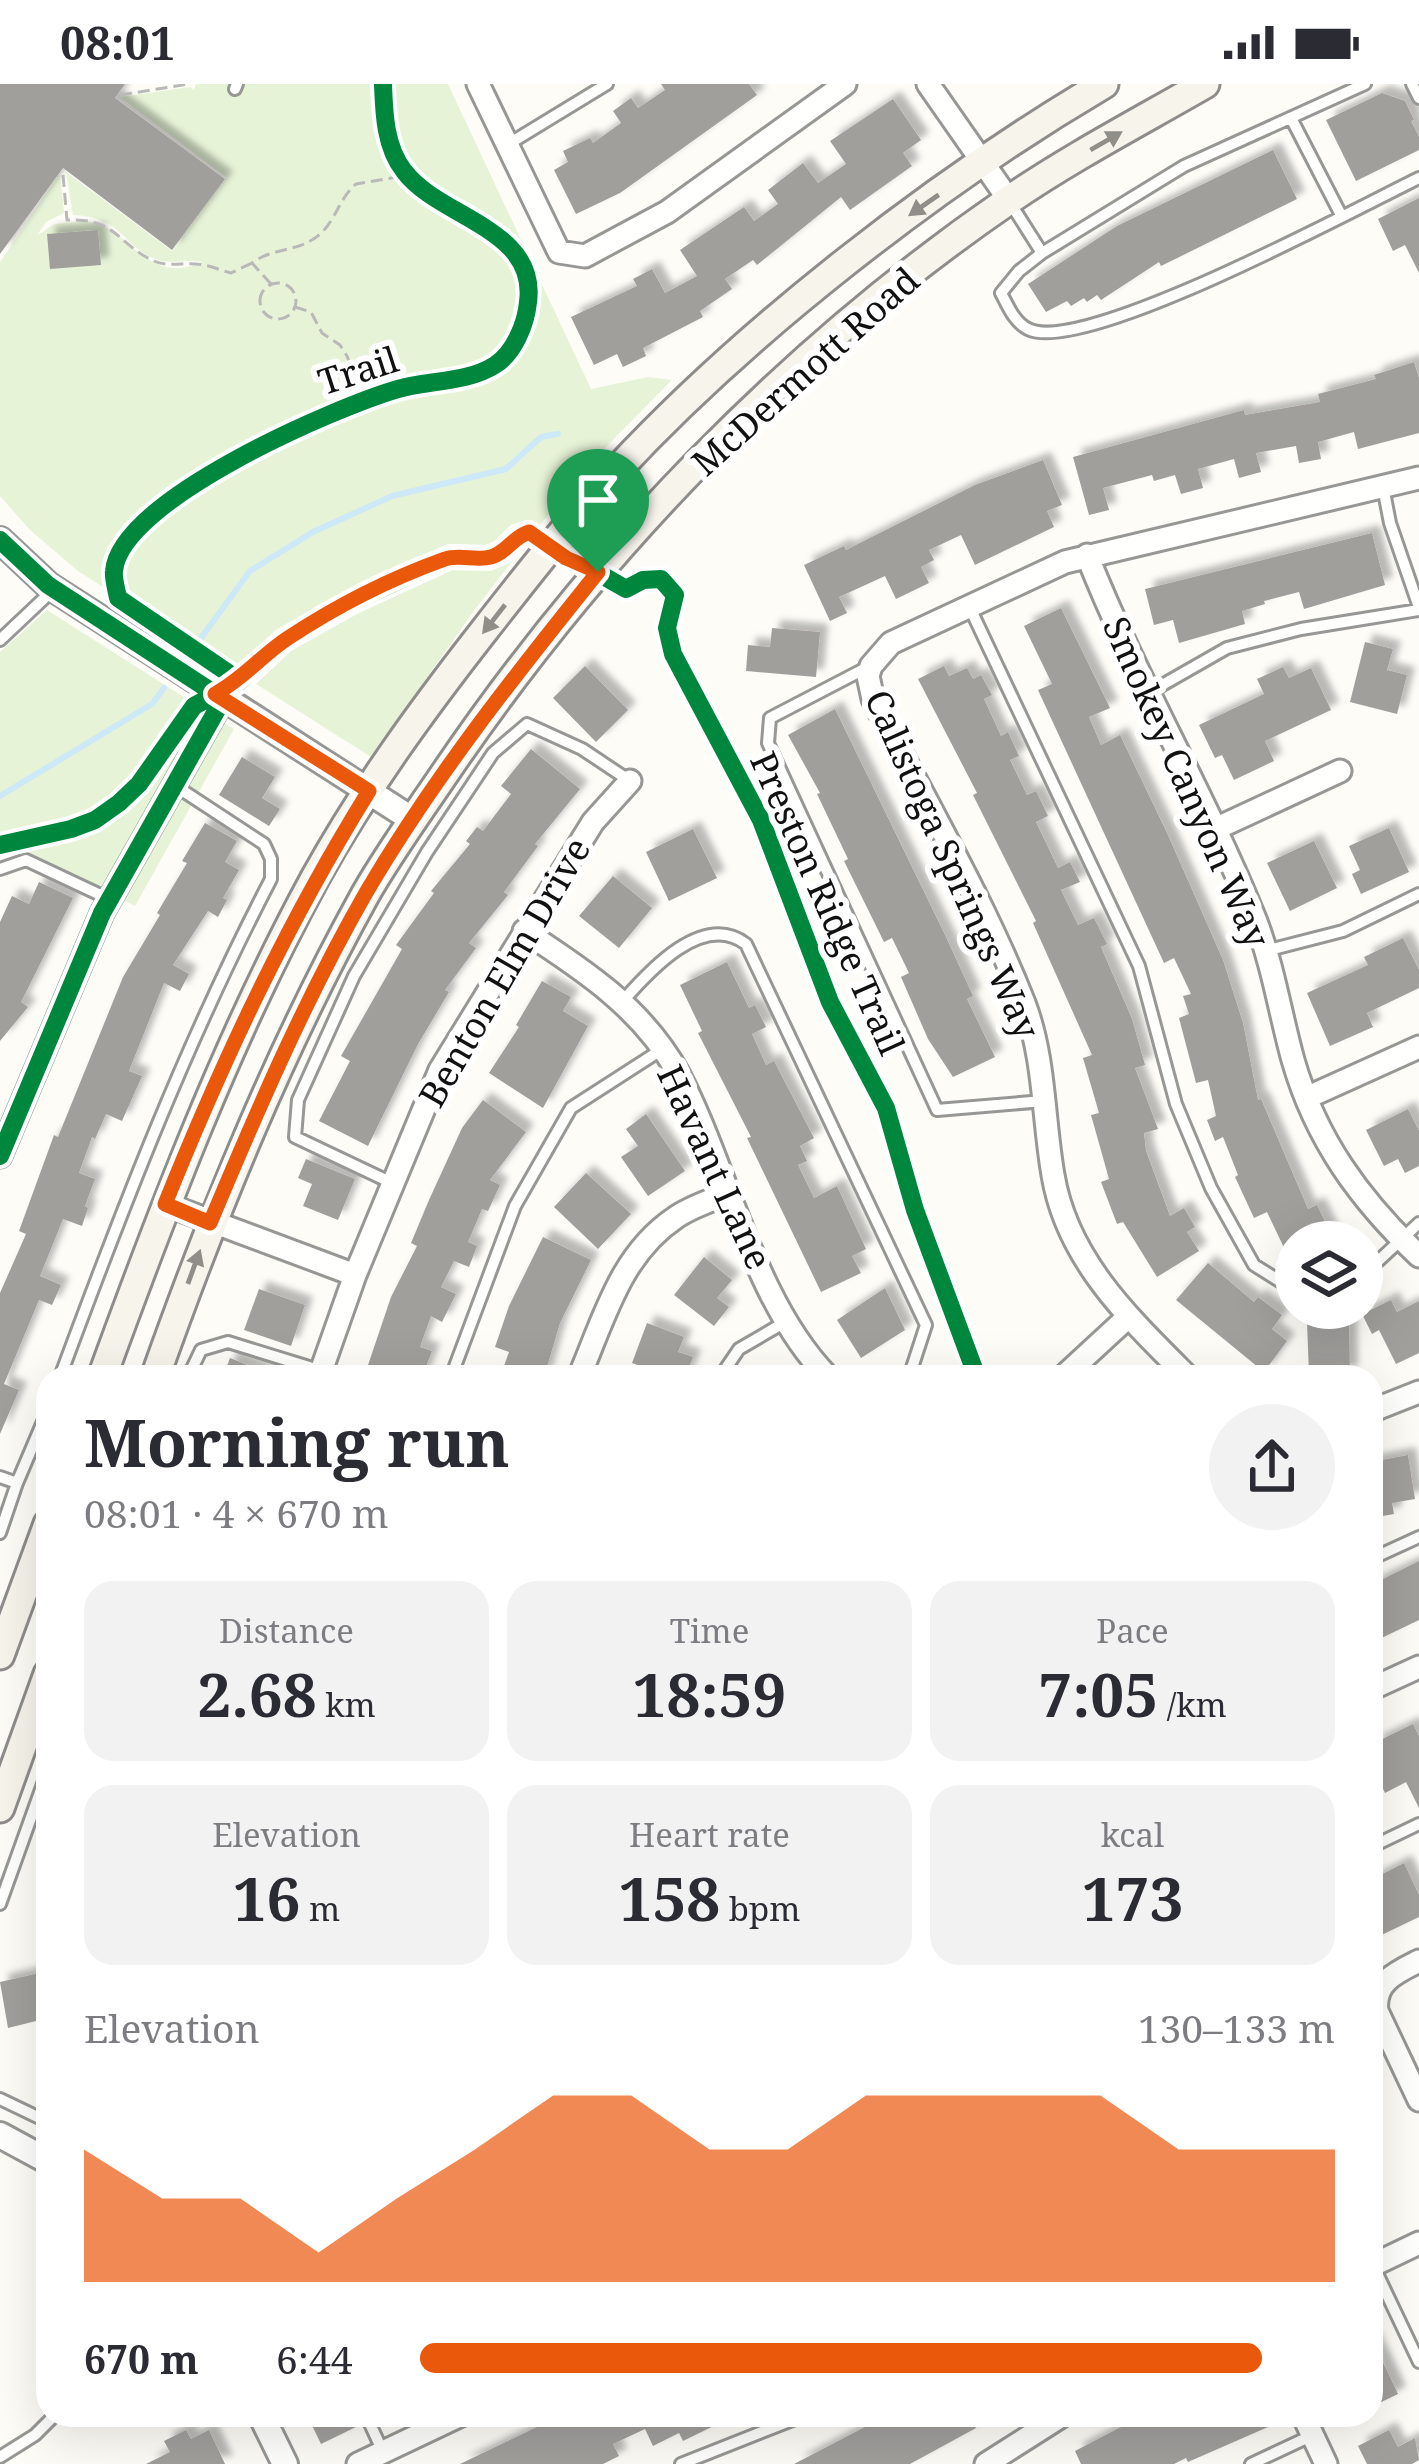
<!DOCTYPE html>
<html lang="en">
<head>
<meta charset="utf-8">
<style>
  :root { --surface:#fff; --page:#f2f2f3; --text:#2b2b33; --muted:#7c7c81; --accent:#ea580c }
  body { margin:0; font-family:"Noto Serif",serif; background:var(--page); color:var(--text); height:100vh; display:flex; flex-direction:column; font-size:45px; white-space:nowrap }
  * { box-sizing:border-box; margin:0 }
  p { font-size:39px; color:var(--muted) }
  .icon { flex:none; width:66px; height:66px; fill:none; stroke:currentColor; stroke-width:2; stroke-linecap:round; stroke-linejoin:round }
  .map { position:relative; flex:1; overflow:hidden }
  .side { position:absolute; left:36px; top:1281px; width:1347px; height:1062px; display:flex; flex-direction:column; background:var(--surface); border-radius:36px; box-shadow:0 12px 48px #0002 }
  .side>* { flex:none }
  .controls { position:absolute; left:1275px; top:1137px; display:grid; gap:24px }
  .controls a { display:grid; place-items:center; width:108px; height:108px; border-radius:50%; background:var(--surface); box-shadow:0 12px 48px #0002; font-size:60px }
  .pin { position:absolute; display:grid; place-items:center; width:102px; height:102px; color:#fff; margin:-123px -51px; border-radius:50% 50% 50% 0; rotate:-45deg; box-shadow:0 0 12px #0007 }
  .pin .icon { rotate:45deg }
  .round { display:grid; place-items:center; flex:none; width:126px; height:126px; border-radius:63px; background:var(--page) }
  .head { display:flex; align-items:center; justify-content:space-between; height:204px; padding:0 48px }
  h1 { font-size:66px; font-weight:700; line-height:90px }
  .stats { display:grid; grid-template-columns:repeat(3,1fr); gap:18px; height:204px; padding:12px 48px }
  .stats div { display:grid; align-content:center; border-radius:30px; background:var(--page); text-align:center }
  .stats b { font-size:60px; font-weight:700 }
  .stats small { font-size:33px; font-weight:400 }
  .stats p { font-size:33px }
  .chart { height:336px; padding:24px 48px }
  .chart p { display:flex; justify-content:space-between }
  .chart svg { width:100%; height:216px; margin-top:12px; fill:var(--accent); opacity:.7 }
  ul { padding:0 48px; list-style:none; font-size:39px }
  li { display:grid; grid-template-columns:192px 144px 1fr; align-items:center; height:90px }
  li i { height:30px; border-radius:15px; background:var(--accent) }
  .status { display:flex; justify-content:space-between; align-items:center; height:84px; padding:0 60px; background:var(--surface); direction:ltr }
  .status svg { height:33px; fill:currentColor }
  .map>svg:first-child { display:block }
  .green { fill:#e7f3d7 }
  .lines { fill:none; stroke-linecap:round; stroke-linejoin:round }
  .stream { stroke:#cde8f7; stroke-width:6 }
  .building { fill:#a19f9c; filter:url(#shadow) }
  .service-casing { stroke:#979795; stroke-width:16 }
  .minor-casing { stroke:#979795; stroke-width:27 }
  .tertiary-casing { stroke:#979795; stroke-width:30 }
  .secondary-casing { stroke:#8e8d8b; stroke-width:33 }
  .path { stroke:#b9b9b8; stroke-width:3; stroke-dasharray:12 6; stroke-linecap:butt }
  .service { stroke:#fffffe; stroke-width:10 }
  .minor { stroke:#fffffe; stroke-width:21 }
  .tertiary { stroke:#fffffe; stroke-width:24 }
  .secondary { stroke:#f6f4eb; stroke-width:27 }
  .cycleway-casing { stroke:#fff; stroke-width:26 }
  .cycleway { stroke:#00873e; stroke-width:18 }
  .oneway { fill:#8f8e89 }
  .route-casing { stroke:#fff; stroke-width:24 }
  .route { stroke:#ea580c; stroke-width:15 }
  .labels { text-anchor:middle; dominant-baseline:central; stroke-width:12; stroke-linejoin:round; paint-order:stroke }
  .street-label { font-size:36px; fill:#111; stroke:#fff }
</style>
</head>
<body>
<div class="status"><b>08:01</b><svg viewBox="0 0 49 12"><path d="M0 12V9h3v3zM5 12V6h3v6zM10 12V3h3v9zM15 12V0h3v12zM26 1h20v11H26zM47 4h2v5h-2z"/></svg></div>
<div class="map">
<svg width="1419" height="2380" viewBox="0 0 1419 2380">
  <defs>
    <filter id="shadow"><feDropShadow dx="8" dy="-8" stdDeviation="3" flood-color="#0004"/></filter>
  </defs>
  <rect width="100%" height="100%" fill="#fdfcf7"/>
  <!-- green -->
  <path class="green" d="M 196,0 L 448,0 L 591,305 L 648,293 L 672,296 L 581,388 L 473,528 L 371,673 L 78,487 L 30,446 L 0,412 L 0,178 L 60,89 L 64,129 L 46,138 L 37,151 C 43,149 47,144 53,141 C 58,139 75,138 81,138 C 127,133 142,205 202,178 C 188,175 170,181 155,175 C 122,162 123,133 73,131 L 66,88 L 172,167 L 226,93 L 120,13 L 190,3 L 194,6 Z
    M 47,526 L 234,645 L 135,822 L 16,762 L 0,767 L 0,568 Z"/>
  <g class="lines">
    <!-- stream -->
    <path class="stream" d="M 198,558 L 250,487 L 313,448 L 392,412 L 506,385 L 541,353 L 558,350
      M 0,712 L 152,620 L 164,604"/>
  </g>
  <!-- building -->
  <path class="building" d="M 0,0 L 125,0 L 115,14 L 225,95 L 172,166 L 63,84 L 0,170 Z
    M 661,0 L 749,0 L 757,11 L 620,109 L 576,130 L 554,86 L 568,78 L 563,67 L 590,54 L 593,59 L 621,39 L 613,27 L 631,14 L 638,24 L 665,6 Z
    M 1382,9 L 1405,17 L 1414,36 L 1411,37 L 1419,53 L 1419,66 L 1356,97 L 1326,36 Z
    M 893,15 L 921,56 L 903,69 L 912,82 L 850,126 L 841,113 L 757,181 L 753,176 L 725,195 L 732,205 L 700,227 L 703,233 L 643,264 L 646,272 L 623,283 L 617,270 L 594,281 L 571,233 L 637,202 L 633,195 L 652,185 L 665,209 L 697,192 L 680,166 L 744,123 L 754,137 L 778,120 L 768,106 L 803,79 L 818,99 L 846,80 L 830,57 Z
    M 1273,66 L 1297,115 L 1161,182 L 1159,178 L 1101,216 L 1097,211 L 1087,218 L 1084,214 L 1071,222 L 1067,217 L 1046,228 L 1028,200 L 1117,142 Z
    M 1419,114 L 1419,189 L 1405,161 L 1393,167 L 1378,135 Z
    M 98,146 L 101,181 L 50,185 L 47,150 Z
    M 1414,278 L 1419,294 L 1419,349 L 1358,365 L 1354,348 L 1318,358 L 1321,375 L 1299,379 L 1296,362 L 1256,369 L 1261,388 L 1239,394 L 1234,375 L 1198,385 L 1203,404 L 1181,410 L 1175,391 L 1154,397 L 1152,391 L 1103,404 L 1109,426 L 1089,431 L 1073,373 L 1244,326 L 1245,331 L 1320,318 L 1318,310 L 1376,295 L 1374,291 Z
    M 1043,376 L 1062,421 L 1047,427 L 1054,443 L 975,481 L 961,451 L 929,466 L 934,476 L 921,483 L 929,499 L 896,515 L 885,492 L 839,513 L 847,529 L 830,537 L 804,481 L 844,462 L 846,466 L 975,401 Z
    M 1372,449 L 1385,501 L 1304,525 L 1299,508 L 1264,517 L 1265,520 L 1242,527 L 1245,540 L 1179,559 L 1173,536 L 1154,541 L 1145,505 Z
    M 1061,524 L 1110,624 L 1089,633 L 1101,661 L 1120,651 L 1167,749 L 1223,876 L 1243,939 L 1258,1016 L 1261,1015 L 1308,1125 L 1317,1121 L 1335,1158 L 1296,1158 L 1296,1189 L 1267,1128 L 1254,1134 L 1235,1093 L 1238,1091 L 1223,1053 L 1215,1057 L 1207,1036 L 1216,1032 L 1208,996 L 1196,999 L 1179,934 L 1189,930 L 1183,912 L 1191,910 L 1174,874 L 1164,879 L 1038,606 L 1052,600 L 1024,542 Z
    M 772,544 L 820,548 L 816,593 L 746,587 L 748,561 L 770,563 Z
    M 1365,558 L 1393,565 L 1387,586 L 1407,591 L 1397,630 L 1350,618 Z
    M 585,582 L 628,626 L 596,658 L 553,614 Z
    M 944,582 L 949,592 L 967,584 L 973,595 L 981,591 L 992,611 L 984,615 L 1001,652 L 1008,648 L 1019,672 L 1010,676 L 1027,711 L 1036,707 L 1048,732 L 1036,738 L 1058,784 L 1070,778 L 1080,798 L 1061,806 L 1078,841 L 1094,834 L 1107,860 L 1101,863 L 1132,935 L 1145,981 L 1135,984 L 1158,1045 L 1144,1049 L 1146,1067 L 1170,1132 L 1184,1124 L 1195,1143 L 1187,1148 L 1199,1167 L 1157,1193 L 1123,1138 L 1117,1140 L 1101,1098 L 1109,1095 L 1091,1031 L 1099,1029 L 1083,974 L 1092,971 L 1033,839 L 1036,837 L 973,711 L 977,709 L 918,595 Z
    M 1283,583 L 1289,594 L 1311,584 L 1331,626 L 1265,657 L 1274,677 L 1234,696 L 1222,671 L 1215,674 L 1199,641 L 1264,610 L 1257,595 Z
    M 835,625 L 946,853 L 973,912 L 967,915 L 995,973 L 953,993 L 928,955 L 901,893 L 909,889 L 892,854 L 884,858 L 844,777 L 848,775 L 817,710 L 820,709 L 788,651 Z
    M 531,665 L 580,705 L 535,760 L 538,762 L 504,808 L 508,811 L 469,859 L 476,864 L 445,906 L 449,908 L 418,960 L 368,1062 L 319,1037 L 350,977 L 341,972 L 402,865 L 396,861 L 434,809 L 431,807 L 470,760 L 466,757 L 477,743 L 483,747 L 511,710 L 501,702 Z
    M 242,673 L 275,693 L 262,714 L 280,725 L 269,742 L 219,711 Z
    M 205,739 L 237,757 L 225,778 L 239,786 L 223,814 L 227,816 L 218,833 L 208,827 L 173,881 L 189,890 L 180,907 L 164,899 L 129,987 L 142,992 L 122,1037 L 106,1030 L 95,1055 L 92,1053 L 79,1089 L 95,1095 L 85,1122 L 88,1124 L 82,1142 L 63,1135 L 40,1192 L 61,1201 L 52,1221 L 39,1216 L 4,1300 L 19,1306 L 0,1350 L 0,1209 L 26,1150 L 19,1147 L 54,1051 L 58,1053 L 123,893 L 160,831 L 157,829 L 187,779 L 182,777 Z
    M 1389,744 L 1409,788 L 1361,810 L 1352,790 L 1360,786 L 1349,762 Z
    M 693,745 L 717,794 L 669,817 L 646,768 Z
    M 1314,757 L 1337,804 L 1290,827 L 1267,779 Z
    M 613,792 L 652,824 L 619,864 L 579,832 Z
    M 39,798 L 73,814 L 21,918 L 28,923 L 0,957 L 0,838 L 12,812 L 29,820 Z
    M 1403,854 L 1419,886 L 1419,904 L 1367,929 L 1373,943 L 1330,962 L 1307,909 L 1368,881 L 1364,873 Z
    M 727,878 L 749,924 L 755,921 L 766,943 L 752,950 L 766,981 L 774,977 L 814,1054 L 800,1062 L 807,1077 L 798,1081 L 814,1114 L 837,1102 L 866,1165 L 852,1172 L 861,1189 L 821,1208 L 747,1054 L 751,1053 L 698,949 L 702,947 L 680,901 Z
    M 542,897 L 571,913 L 563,927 L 588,942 L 543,1024 L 489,989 L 519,943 L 516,941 Z
    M 483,1016 L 526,1048 L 490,1096 L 500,1101 L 488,1127 L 482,1125 L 468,1158 L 477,1162 L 469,1183 L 454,1177 L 441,1203 L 456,1210 L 442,1238 L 431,1232 L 420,1263 L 432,1267 L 422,1293 L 364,1293 L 391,1213 L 417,1162 L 411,1159 L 429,1116 L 462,1044 Z
    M 1408,1025 L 1419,1047 L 1419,1082 L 1405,1089 L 1398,1075 L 1384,1082 L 1366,1046 Z
    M 646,1030 L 685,1087 L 648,1112 L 621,1073 L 638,1062 L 626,1045 Z
    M 306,1075 L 355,1095 L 338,1136 L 303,1122 L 312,1100 L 298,1094 Z
    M 586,1089 L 631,1130 L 598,1165 L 554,1123 Z
    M 543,1153 L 591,1176 L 560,1239 L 544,1293 L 500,1293 L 509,1268 L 495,1263 L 509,1222 Z
    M 704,1173 L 732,1196 L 717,1214 L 729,1223 L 714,1242 L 674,1211 Z
    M 1208,1179 L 1254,1218 L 1258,1213 L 1282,1231 L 1272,1245 L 1287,1257 L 1264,1288 L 1176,1216 Z
    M 885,1204 L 905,1246 L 861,1274 L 837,1236 Z
    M 259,1205 L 305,1221 L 291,1262 L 244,1246 Z
    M 1391,1216 L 1397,1228 L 1419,1217 L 1419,1269 L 1396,1280 L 1379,1246 L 1372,1250 L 1362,1230 Z
    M 1349,1236 L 1350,1290 L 1309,1291 L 1307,1238 Z
    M 647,1239 L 684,1253 L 678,1268 L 693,1273 L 685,1293 L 671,1293 L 632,1279 Z
    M 230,1274 L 275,1292 L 275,1293 L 223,1293 Z
    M 1408,1371 L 1415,1415 L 1392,1419 L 1394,1430 L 1371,1434 L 1371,1378 Z
    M 1419,1477 L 1419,1536 L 1371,1559 L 1371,1520 L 1376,1517 L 1371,1501 Z
    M 1413,1640 L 1419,1652 L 1419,1724 L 1406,1698 L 1385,1709 L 1371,1680 L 1371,1672 L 1378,1668 L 1374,1659 Z
    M 1404,1779 L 1419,1811 L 1419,1833 L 1371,1856 L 1371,1796 Z
    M 48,1887 L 48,1934 L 8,1944 L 0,1898 Z
    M 1371,2253 L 1398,2310 L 1371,2323 Z
    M 307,2331 L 356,2331 L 360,2341 L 321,2360 Z
    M 562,2331 L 736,2331 L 683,2357 L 679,2349 L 653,2362 L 645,2345 L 613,2360 L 619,2372 L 603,2380 L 460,2380 Z
    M 888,2331 L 969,2331 L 976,2344 L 910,2380 L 794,2380 Z
    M 1144,2331 L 1154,2331 L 1158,2340 L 1177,2331 L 1262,2331 L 1268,2343 L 1188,2378 L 1186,2374 L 1174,2380 L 1081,2380 L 1075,2367 Z
    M 186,2346 L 191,2355 L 209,2346 L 225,2380 L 146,2380 L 170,2368 L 164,2357 Z
    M 1389,2346 L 1398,2363 L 1415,2354 L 1419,2376 L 1412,2380 L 1367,2380 L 1358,2362 Z"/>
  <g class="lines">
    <!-- service casing -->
    <g class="service-casing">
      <path id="service" d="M 1412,0 L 1419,14
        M 235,5 L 237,0
        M 1291,34 L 1341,131
        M 507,61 L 607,0
        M 1009,117 L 1042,169 L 1019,187 L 1001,209 C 1008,222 1014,238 1028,245 C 1082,273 1357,124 1419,94
        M 1042,169 L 1184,82 L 1365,0
        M 1383,403 L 1390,439 L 1419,523
        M 969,522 L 1139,882 L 1176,1020 L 1211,1104 L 1254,1181 L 1286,1201 L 1296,1203
        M 0,556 L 54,505
        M 868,583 L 770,634 L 768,659 L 937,1026 L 1044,1017
        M 1150,608 L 1227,564 L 1301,545 L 1419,526
        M 0,785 L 26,776 L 109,815
        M 1265,867 L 1343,847 L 1419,810
        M 622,918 C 649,887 703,827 746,860 L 926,1241 L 909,1293
        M 392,1099 L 295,1053 L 298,1016 L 354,892 L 427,768 L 493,669 L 527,640 L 582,665 L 630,697
        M 1362,1192 L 1419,1139
        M 60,1293 C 123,1123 187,956 271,795 L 271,775 L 264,760 L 174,701
        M 188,1293 L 201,1266 L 228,1258 L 322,1287
        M 451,1293 L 515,1122 L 571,1024 L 661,966
        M 720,1293 L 739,1265 L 787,1237
        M 0,1393 L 17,1399 L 48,1326
        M 0,1449 L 17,1399
        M 1371,1475 L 1419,1453
        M 48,1684 L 43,1700 L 48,1714
        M 1371,1763 L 1419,1740
        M 0,1820 L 43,1700
        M 0,2015 L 48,2038
        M 1373,2181 L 1419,2278
        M 366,2331 L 383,2368
        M 0,2373 L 35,2351 L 55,2331
        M 681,2380 L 805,2331
        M 1251,2380 L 1313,2351"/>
    </g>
    <!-- minor casing -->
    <g class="minor-casing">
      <path id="minor" d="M 478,0 L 559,168 L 585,172 L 667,128 L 845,0
        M 928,0 L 1009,116
        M 1087,471 C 1136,595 1205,711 1255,835 C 1273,881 1280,929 1293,976 C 1316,1056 1360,1116 1419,1172
        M 1213,746 L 1340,687
        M 524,847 C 584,886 643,925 678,989 C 728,1084 752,1215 828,1293
        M 1306,1014 L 1419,963
        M 0,1072 L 102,829 L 223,615
        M 165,1120 L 355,1191
        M 319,1293 L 355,1191 L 440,986 L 593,738 L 630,697
        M 579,1293 C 604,1235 620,1171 675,1134 C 690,1123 710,1117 727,1110
        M 1063,1293 L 1128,1233
        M 1188,1293 C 1130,1235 1067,1176 1053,1091 C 1043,1034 1045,974 1024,919 C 983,815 924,715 873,615 L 868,592 L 871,582 L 891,559 L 1065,478 L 1419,394
        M 1371,1327 L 1419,1308
        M 1371,1605 L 1419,1583
        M 1419,1877 C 1397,1888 1373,1898 1377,1927 L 1419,2016
        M 1371,2182 L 1419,2159
        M 1303,2331 L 1326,2380
        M 358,2380 L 461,2331
        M 986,2380 L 1063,2331"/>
    </g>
    <!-- tertiary casing -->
    <g class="tertiary-casing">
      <path id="tertiary" d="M 0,456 L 48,501 L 413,736
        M 0,2051 L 48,2077
        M 261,2331 L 285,2380"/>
    </g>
    <!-- secondary casing -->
    <g class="secondary-casing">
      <path id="secondary" d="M 102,1293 C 164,1123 228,954 315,794 C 363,707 422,626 483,548 C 526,493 569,438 616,387 C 748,245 936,99 1104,0
        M 155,1293 C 214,1127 280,965 365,811 C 389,769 418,729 445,689 C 595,468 789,267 1009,116 C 1072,73 1139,38 1205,0
        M 0,1571 L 48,1440
        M 0,1724 L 48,1590"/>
    </g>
    <!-- path -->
    <path class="path" d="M 120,11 L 189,0
      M 63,91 L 67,136 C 117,134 117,160 154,177 C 169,184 187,177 203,181 C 212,182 222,187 231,189 L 252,179
      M260 217a18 18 0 1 1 36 0a18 18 0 1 1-36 0Z
      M 271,200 L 252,179 C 272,164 295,168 315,154 C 335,141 338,115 356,100 L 397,93 L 402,86
      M 295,223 L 311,228 L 322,249 L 340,261 L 347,272 L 363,316"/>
    <!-- service -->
    <use href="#service" class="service"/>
    <!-- minor -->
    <use href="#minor" class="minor"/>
    <!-- tertiary -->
    <use href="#tertiary" class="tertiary"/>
    <!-- secondary -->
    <use href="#secondary" class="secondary"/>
    <!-- cycleway casing -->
    <g class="cycleway-casing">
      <path id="cycleway" d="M 0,456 L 48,501 L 223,615 L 102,829 L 0,1072
        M 240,597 L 118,514 C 117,507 113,495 114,487 C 120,416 336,323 398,305 C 428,296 467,299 495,281 C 514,269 526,240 528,218 C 538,144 439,134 404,87 C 385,63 384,29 383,0
        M 0,761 L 71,745 L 95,736 L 119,719 L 139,700 L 194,622 L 240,597 L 284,556 L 352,518 L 450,473 L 488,474 L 502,468 L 518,452 L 529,449 C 561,468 593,486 626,505 L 643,496 L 661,495 L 675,511 L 667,544 L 673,570 L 761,736 L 830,918 L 886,1024 L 915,1126 L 977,1293"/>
    </g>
    <!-- cycleway -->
    <use href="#cycleway" class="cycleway"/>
  </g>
  <!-- one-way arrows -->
  <defs><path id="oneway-solid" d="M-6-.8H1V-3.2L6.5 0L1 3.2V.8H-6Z" transform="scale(3)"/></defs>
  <g class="oneway">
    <use href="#oneway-solid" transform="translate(1106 57) rotate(-30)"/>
    <use href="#oneway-solid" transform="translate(924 121) rotate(145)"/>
    <use href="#oneway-solid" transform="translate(494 535) rotate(128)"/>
    <use href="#oneway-solid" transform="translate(194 1183) rotate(-70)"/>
  </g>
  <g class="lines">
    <!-- route casing -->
    <g class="route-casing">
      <path id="route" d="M 529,448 L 566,474 L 598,488 C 516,590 434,693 367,807 C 306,913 257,1027 210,1139 L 165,1120 C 223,976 287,839 369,707 L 215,610 C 243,595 262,571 288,554 C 335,523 392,494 445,475 C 460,470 476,477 491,473 C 506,469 513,453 529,448 Z"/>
    </g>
    <!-- route -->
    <use href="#route" class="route"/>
  </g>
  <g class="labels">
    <!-- street labels -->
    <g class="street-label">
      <text transform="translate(358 286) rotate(-18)">Trail</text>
      <text transform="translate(805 287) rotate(-42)">McDermott Road</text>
      <text transform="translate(1187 698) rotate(66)">Smokey Canyon Way</text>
      <text transform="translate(953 780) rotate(66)">Calistoga Springs Way</text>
      <text transform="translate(828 819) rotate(66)">Preston Ridge Trail</text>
      <text transform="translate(504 888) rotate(-60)">Benton Elm Drive</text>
      <text transform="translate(715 1083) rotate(65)">Havant Lane</text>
    </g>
  </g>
</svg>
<div class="controls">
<a><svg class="icon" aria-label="layers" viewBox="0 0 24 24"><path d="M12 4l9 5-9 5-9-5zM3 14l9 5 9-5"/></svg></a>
</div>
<div class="pin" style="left:598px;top:488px;background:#1e9e55"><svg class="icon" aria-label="arrive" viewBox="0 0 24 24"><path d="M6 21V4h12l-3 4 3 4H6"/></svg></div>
<section class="side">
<div class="head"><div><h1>Morning run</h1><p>08:01 · 4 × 670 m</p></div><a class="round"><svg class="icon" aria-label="share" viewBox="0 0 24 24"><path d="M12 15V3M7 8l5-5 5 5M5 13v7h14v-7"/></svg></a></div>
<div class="stats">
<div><p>Distance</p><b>2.68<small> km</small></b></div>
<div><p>Time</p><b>18:59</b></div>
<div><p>Pace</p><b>7:05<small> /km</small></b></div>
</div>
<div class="stats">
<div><p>Elevation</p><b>16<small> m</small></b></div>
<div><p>Heart rate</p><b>158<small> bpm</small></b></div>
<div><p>kcal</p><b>173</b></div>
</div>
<div class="chart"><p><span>Elevation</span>130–133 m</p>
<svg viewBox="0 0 160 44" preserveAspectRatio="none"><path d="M0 44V17L10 27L20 27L30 38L40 27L50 17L60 6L70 6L80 17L90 17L100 6L110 6L120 6L130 6L140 17L150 17L160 17V44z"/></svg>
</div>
<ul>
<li><b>670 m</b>6:44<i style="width:92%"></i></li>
</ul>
</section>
</div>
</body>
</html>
